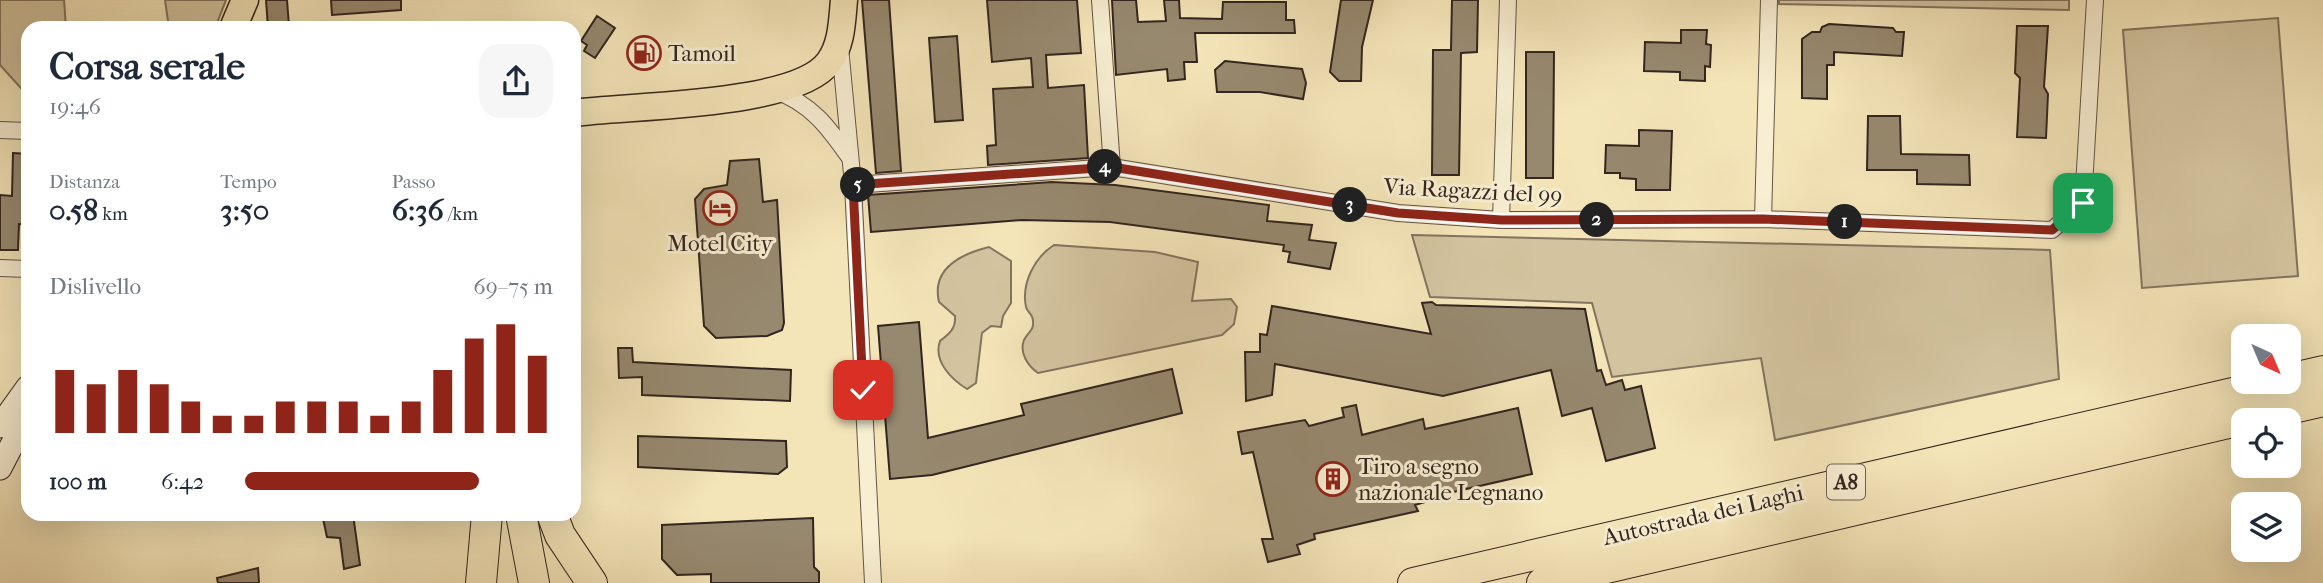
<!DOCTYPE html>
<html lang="it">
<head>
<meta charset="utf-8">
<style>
  :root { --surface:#fff; --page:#f6f6f7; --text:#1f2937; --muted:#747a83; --accent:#8f2418 }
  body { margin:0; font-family:"IM FELL French Canon",serif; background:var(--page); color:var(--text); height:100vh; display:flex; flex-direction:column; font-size:26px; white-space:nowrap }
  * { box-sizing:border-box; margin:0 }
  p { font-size:23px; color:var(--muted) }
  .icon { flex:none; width:38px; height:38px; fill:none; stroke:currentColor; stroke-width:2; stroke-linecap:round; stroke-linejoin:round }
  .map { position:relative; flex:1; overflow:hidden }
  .details { position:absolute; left:21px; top:21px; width:560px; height:500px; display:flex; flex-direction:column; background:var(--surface); border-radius:21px; box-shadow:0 7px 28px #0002 }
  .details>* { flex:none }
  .needle { width:46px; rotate:136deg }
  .controls { position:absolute; left:2231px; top:324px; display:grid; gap:14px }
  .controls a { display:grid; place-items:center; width:70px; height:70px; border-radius:14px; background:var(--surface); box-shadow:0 7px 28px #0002; font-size:35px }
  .pin { position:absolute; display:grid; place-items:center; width:60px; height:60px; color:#fff; margin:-30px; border-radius:14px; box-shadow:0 4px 10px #0006 }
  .km { position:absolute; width:35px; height:35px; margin:-18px; border-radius:50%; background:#222; color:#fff; font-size:19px; line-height:35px; text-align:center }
  .round { display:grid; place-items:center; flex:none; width:74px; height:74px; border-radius:21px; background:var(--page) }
  .overview { display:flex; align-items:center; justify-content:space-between; height:119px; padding:0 28px }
  h1 { font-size:38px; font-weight:700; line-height:52px }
  .stats { display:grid; grid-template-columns:repeat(3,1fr); gap:10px; height:119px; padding:7px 28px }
  .stats div { display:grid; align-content:center }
  .stats b { font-size:30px; font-weight:700 }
  .stats small { font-size:19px; font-weight:400 }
  .stats p { font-size:19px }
  .chart { height:196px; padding:14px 28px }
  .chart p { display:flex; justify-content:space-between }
  .chart svg { width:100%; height:126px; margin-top:7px; stroke:var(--accent); stroke-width:6 }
  ul { padding:0 28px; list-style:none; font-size:23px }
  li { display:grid; grid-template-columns:112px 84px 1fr; align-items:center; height:52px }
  li i { height:18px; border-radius:9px; background:var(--accent) }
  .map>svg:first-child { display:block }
  .green { fill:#d3c49f; stroke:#83745f; stroke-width:2 }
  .building { fill:#97896f; stroke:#33251f; stroke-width:2 }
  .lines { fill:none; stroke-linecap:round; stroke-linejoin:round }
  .street-casing { stroke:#635546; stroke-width:18 }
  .secondary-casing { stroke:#33251f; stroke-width:25 }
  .primary-casing { stroke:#33251f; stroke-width:29 }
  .highway-casing { stroke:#33251f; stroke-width:32 }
  .street { stroke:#f8eed2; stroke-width:16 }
  .secondary { stroke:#f8eed2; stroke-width:23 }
  .primary { stroke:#f4e5b9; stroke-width:26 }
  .highway { stroke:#f4e5b9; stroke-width:30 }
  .route-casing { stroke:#fff; stroke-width:14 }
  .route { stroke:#8f2418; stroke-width:9 }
  .labels { text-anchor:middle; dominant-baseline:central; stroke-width:6; stroke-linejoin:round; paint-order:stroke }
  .shield { fill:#f8eed2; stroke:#6e6155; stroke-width:2 }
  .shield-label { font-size:21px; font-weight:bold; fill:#33251f }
  .poi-label { font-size:23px; fill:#33251f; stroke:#f8eed2; text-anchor:start }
  .street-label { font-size:23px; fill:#33251f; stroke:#f8eed2 }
</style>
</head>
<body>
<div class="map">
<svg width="2323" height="583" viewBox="0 0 2323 583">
  <rect width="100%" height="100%" fill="#f4e5b9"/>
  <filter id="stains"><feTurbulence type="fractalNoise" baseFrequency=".00286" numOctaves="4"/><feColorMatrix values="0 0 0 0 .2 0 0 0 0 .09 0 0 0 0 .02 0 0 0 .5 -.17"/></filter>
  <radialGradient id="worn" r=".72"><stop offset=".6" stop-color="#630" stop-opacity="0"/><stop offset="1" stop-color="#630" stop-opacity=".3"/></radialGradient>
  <!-- green -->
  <path class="green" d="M 0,0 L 64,0 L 66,28 L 28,28 L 28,96 L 0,65 Z
    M 165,0 L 226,0 L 215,28 L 169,28 Z
    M 1779,0 L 2069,0 L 2069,10 L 1779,4 Z
    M 2278,18 L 2298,276 L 2142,288 L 2123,30 Z
    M 1412,235 L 2050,250 L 2059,379 L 1775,440 L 1761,358 L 1612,377 L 1592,303 L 1430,297 Z
    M 1054,245 L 1155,252 L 1198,262 L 1192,301 L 1231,299 L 1237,307 L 1234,324 L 1222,335 L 1038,373 C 1028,366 1019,353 1024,340 C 1028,332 1034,331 1033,321 C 1033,314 1027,312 1026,307 C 1021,283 1035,257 1054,245 Z
    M 989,247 L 1011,261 L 1011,303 L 1003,316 L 1001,327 L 991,326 L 982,333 L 976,383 L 967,389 C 951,379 933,361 940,341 C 949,334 956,329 955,316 L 939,302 C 931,268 961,254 989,247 Z"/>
  <!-- building -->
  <path class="building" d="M 266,0 L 287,0 L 289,26 L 268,28 Z
    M 331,0 L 401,0 L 401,10 L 332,15 Z
    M 862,0 L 889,0 L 901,171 L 876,173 Z
    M 987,0 L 1077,0 L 1081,53 L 1046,55 L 1048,88 L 1084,85 L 1088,158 L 988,165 L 987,146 L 996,145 L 993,89 L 1033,87 L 1031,58 L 992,62 Z
    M 1112,0 L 1136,0 L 1138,22 L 1166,21 L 1164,0 L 1179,0 L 1180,18 L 1222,19 L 1223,2 L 1286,2 L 1286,20 L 1294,20 L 1295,33 L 1195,33 L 1197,62 L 1184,62 L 1185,79 L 1168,81 L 1167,69 L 1116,75 Z
    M 1341,0 L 1373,0 L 1362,47 L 1361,81 L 1339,81 L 1330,72 Z
    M 1452,0 L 1478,0 L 1477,52 L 1461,53 L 1459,175 L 1432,175 L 1433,50 L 1451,50 Z
    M 597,16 L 615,28 L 595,58 L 584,51 L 587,45 L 581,41 Z
    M 1829,24 L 1893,28 L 1896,32 L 1904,32 L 1902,56 L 1834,52 L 1834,65 L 1827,65 L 1827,99 L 1802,98 L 1802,39 L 1812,32 L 1820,32 L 1822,27 Z
    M 2017,26 L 2048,26 L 2044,87 L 2048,94 L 2046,138 L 2017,137 L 2020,78 L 2015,73 Z
    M 1681,30 L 1707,30 L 1706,44 L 1711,45 L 1710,67 L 1705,66 L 1705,81 L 1680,80 L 1680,72 L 1644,71 L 1645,42 L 1681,43 Z
    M 957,36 L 963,120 L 935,122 L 929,38 Z
    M 654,42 L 656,62 L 633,64 L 631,44 Z
    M 1526,52 L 1554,52 L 1553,178 L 1526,178 Z
    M 1225,61 L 1302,69 L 1306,83 L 1303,99 L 1260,92 L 1217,92 L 1215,70 Z
    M 1868,116 L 1900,116 L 1901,154 L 1969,155 L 1970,185 L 1917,184 L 1917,170 L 1867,170 Z
    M 1639,130 L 1672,131 L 1670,190 L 1636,190 L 1636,179 L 1620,178 L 1620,173 L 1605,173 L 1606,145 L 1639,146 Z
    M 13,153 L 28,154 L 28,225 L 19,224 L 18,250 L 0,250 L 0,195 L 12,196 Z
    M 759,159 L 763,202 L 777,200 L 784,323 L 782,330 L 767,336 L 716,338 L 704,326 L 695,199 L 704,189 L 727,185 L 730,161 Z
    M 1052,182 L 1115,185 L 1269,205 L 1267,221 L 1312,225 L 1309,240 L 1336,243 L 1330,269 L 1288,262 L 1290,252 L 1283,251 L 1284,245 L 1110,222 L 1022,220 L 871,232 L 868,195 Z
    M 1432,302 L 1436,305 L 1585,309 L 1597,371 L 1601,370 L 1606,385 L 1622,380 L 1625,390 L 1641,386 L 1655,448 L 1606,461 L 1592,408 L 1562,416 L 1551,370 L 1443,396 L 1275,364 L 1272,395 L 1246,401 L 1245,352 L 1260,352 L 1260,334 L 1267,335 L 1272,306 L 1431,334 L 1422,303 Z
    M 919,322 L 928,438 L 1024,415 L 1021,404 L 1172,369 L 1182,413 L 932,475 L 890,479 L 878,326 Z
    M 618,348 L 632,348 L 633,362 L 791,370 L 790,401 L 642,395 L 642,377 L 619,378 Z
    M 1356,405 L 1362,435 L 1423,419 L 1425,429 L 1518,408 L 1532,474 L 1427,498 L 1428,501 L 1415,505 L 1418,511 L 1314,534 L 1315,539 L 1297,545 L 1300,554 L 1268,562 L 1262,539 L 1273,539 L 1253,452 L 1242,454 L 1238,432 L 1305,420 L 1309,426 L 1344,417 L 1342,408 Z
    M 638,436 L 786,441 L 787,467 L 778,474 L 638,467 Z
    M 322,514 L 353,514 L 360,565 L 344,569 L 340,538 L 327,537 Z
    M 813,518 L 814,567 L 819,572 L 819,583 L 711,583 L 711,574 L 677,575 L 662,559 L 662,525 Z
    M 258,568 L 259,583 L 218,583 L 217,578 Z"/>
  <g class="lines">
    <!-- street casing -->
    <g class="street-casing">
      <path id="street" d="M 1100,0 L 1112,167
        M 840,47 L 853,185 L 873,583
        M 775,91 C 811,103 829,128 850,158
        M 0,130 L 28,131
        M 853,185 L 1112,167 L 1398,213 L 1501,220 L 1763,219 L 2052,230 L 2083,203 L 2095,0
        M 1763,219 L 1769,0
        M 1501,220 L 1508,0
        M 0,268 L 28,269"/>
    </g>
    <!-- secondary casing -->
    <g class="secondary-casing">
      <path id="secondary" d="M 0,426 L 28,387
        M 0,468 L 28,414"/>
    </g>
    <!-- primary casing -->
    <g class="primary-casing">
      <path id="primary" d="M 233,28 L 245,0
        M 574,113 C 630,105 796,107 829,62 C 842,44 842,21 844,0"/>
    </g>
    <!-- highway casing -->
    <g class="highway-casing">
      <path id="highway" d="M 2289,379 L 2323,371
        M 521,514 L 534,583
        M 552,514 L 560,535 L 592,583
        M 481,583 L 487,514
        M 1413,583 L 2280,382
        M 1542,583 L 2323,401"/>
    </g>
    <!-- street -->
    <use href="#street" class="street"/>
    <!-- secondary -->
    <use href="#secondary" class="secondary"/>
    <!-- primary -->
    <use href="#primary" class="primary"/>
    <!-- highway -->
    <use href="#highway" class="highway"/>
  </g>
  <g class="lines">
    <!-- route casing -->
    <g class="route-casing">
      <path id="route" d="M 863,390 L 853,185 L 1112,167 L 1398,213 L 1501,220 L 1763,219 L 2052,230 L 2083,203"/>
    </g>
    <!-- route -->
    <use href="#route" class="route"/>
  </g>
  <!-- icons -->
  <defs>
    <g id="fuel-ring" transform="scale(1.75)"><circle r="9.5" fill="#f8eed2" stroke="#8f2418" stroke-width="1.5"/><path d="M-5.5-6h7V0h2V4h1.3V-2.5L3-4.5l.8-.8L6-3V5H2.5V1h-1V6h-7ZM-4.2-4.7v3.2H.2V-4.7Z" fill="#8f2418"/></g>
    <g id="hotel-ring" transform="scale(1.75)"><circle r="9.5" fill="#f8eed2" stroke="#8f2418" stroke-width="1.5"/><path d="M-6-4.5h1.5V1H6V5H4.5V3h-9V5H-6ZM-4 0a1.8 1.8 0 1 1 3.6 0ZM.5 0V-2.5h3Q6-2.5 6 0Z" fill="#8f2418"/></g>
    <g id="building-ring" transform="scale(1.75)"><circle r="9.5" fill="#f8eed2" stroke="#8f2418" stroke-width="1.5"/><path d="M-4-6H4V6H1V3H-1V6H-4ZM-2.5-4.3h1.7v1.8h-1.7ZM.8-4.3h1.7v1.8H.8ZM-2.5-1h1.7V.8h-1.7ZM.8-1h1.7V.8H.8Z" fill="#8f2418"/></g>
  </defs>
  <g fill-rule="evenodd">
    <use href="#fuel-ring" x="644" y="53"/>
    <use href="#hotel-ring" x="720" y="208"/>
    <use href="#building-ring" x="1333" y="479"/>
  </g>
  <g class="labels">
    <!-- shield labels -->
    <rect class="shield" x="1827" y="464.5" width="38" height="35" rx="5"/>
    <g class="shield-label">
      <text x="1846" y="482">A8</text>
    </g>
    <!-- poi labels -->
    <g class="poi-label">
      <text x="668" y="53">Tamoil</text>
      <text x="720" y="243" text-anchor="middle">Motel City</text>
      <text x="1358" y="466">Tiro a segno<tspan x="1358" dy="26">nazionale Legnano</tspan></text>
    </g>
    <!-- street labels -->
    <g class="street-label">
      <text transform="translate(1473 191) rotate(3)">Via Ragazzi del 99</text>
      <text transform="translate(1703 515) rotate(-13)">Autostrada dei Laghi</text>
    </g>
  </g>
  <rect width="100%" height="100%" filter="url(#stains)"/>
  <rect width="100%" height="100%" fill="url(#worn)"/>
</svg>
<div class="controls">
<a><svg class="needle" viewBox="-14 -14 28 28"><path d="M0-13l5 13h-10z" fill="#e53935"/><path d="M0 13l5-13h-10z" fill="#747a83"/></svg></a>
<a><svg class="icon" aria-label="locate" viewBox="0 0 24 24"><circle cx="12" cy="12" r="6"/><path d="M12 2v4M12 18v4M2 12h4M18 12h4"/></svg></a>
<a><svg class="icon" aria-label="layers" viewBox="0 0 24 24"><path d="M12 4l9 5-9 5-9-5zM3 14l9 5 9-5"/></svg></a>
</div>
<div class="pin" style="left:2083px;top:203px;background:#1e9e55"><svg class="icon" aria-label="arrive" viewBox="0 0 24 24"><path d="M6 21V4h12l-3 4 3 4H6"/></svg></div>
<div class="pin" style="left:863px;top:390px;background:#d93025"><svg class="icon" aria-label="check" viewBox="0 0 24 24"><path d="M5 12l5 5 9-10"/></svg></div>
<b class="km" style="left:1845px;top:222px">1</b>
<b class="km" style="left:1597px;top:220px">2</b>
<b class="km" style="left:1350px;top:205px">3</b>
<b class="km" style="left:1105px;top:167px">4</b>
<b class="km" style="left:858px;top:185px">5</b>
<section class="details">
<div class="overview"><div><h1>Corsa serale</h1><p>19:46</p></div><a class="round"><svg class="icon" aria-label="share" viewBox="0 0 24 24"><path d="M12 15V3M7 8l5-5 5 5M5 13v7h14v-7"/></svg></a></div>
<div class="stats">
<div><p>Distanza</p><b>0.58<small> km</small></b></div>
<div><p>Tempo</p><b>3:50</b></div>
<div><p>Passo</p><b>6:36<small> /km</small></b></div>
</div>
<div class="chart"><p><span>Dislivello</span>69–75 m</p>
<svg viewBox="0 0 160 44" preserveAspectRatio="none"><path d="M5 44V22M15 44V27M25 44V22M35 44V27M45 44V33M55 44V38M65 44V38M75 44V33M85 44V33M95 44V33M105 44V38M115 44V33M125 44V22M135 44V11M145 44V6M155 44V17"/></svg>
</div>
<ul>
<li><b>100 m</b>6:42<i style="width:76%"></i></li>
</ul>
</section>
</div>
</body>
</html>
